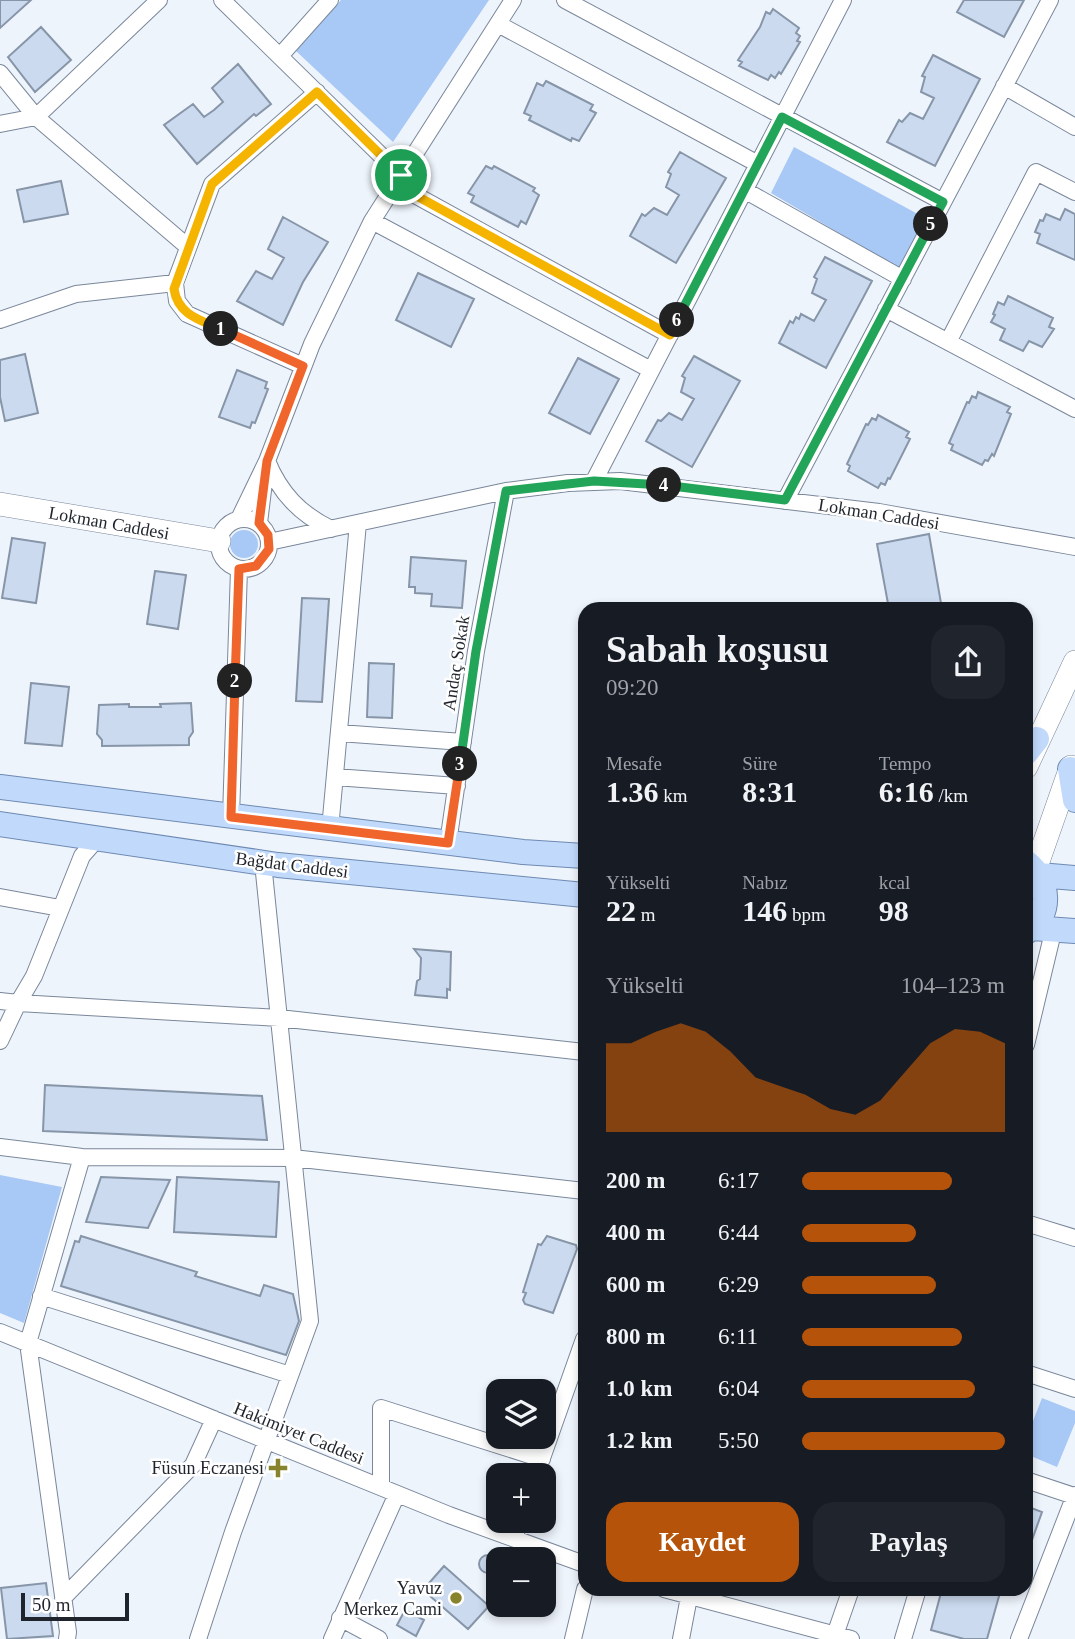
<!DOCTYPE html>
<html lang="tr">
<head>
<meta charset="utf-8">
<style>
  :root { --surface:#171b24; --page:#20242c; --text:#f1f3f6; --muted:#9ea1a6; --accent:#b45309 }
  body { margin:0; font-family:"Times New Roman",serif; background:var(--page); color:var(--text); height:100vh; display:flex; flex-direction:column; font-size:26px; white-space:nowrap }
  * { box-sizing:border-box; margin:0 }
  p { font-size:23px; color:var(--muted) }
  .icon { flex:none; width:38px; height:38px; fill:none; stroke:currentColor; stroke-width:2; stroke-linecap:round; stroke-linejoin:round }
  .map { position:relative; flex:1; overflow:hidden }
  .details { position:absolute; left:578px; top:602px; width:455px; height:994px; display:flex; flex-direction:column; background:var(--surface); border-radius:21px; box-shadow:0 4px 10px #0003 }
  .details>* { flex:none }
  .tools { position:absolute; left:486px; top:1379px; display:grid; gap:14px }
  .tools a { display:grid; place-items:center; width:70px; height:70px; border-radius:14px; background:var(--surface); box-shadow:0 4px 10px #0003; font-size:35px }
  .scale { position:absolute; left:21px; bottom:18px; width:108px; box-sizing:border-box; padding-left:7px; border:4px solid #1f242c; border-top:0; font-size:19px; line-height:24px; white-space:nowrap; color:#1f242c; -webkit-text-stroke:5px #fff; paint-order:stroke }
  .pin { position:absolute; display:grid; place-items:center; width:60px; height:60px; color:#fff; margin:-30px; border:4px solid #fff; border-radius:50%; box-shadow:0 2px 7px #0007 }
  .km { position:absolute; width:35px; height:35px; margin:-18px; border-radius:50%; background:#222; color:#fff; font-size:19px; line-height:35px; text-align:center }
  .round { display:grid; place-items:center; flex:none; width:74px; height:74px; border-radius:21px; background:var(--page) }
  .overview { display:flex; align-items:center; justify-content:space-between; height:119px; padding:0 28px }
  h1 { font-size:38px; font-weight:800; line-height:52px }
  .metrics { display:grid; grid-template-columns:repeat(3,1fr); gap:10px; height:119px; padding:7px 28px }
  .metrics div { display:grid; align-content:center }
  .metrics b { font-size:30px; font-weight:800 }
  .metrics small { font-size:19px; font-weight:400 }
  .metrics p { font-size:19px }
  .chart { height:196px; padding:14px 28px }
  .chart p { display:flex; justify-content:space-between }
  .chart svg { width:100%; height:126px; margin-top:7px; fill:var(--accent); opacity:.7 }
  .button { display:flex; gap:14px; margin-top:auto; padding:14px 28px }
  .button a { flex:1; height:80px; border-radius:21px; background:var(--accent); color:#fff; font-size:28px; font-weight:800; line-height:80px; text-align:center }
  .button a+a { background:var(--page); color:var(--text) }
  ul { padding:0 28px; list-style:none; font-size:23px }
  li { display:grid; grid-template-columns:112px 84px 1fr; align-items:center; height:52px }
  li i { height:18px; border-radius:9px; background:var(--accent) }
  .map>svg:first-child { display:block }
  .green { fill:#a8c8f6 }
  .building { fill:#cbdaef; stroke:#8795a8; stroke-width:2 }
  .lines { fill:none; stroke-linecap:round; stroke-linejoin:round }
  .street-casing { stroke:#7a879a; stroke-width:18 }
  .secondary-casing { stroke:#7a879a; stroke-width:24 }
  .primary-casing { stroke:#6e8ab2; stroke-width:26 }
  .street { stroke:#fff; stroke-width:16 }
  .secondary { stroke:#fff; stroke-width:23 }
  .primary { stroke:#c1dafc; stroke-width:24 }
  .split-1-casing { stroke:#fff; stroke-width:14 }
  .split-2-casing { stroke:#fff; stroke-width:14 }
  .split-3-casing { stroke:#fff; stroke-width:14 }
  .split-4-casing { stroke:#fff; stroke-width:14 }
  .split-5-casing { stroke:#fff; stroke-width:14 }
  .split-6-casing { stroke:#fff; stroke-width:14 }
  .split-7-casing { stroke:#fff; stroke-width:14 }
  .split-1 { stroke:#f5b400; stroke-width:9 }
  .split-2 { stroke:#f0652b; stroke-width:9 }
  .split-3 { stroke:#f0652b; stroke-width:9 }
  .split-4 { stroke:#22a559; stroke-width:9 }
  .split-5 { stroke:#22a559; stroke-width:9 }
  .split-6 { stroke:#22a559; stroke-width:9 }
  .split-7 { stroke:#f5b400; stroke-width:9 }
  .poi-dot { fill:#87842d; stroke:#fff; stroke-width:2.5 }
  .labels { text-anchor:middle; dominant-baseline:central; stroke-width:5; stroke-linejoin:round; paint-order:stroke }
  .street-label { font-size:18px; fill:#1f242c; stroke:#fff }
  .poi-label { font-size:18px; fill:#1f242c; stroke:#fff; text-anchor:end }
</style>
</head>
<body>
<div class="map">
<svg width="1075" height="1639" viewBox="0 0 1075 1639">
  <rect width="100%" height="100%" fill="#eef4fc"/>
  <!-- green -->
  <path class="green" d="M 341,0 L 489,0 L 393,142 L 296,51 Z
    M 794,147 L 927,219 L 900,269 L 771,193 Z
    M230 544a14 14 0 1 1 28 0a14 14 0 1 1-28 0Z
    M 0,1175 L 62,1187 L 24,1323 L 0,1313 Z
    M 1042,1398 L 1075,1411 L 1075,1423 L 1057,1467 L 1026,1454 L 1026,1439 Z"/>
  <!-- building -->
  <path class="building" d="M 0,0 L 31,0 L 0,28 Z
    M 964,0 L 1024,0 L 1004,37 L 957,12 Z
    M 773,9 L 799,28 L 796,33 L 800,36 L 797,41 L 800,42 L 781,74 L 779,72 L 775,78 L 771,75 L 768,80 L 739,66 L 742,62 L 738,60 L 760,27 L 766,12 L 770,14 Z
    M 41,27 L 71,60 L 35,92 L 8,57 Z
    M 933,55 L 980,79 L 935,166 L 887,142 L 899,120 L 902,122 L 910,113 L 923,119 L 934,98 L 921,92 L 925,77 L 922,76 Z
    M 238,64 L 271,104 L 256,116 L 254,114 L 197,164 L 164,125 L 193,104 L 204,117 L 214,110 L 223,102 L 212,88 Z
    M 546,81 L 593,105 L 590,110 L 596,113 L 579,141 L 572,138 L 571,141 L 529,120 L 531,116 L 524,113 L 537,83 L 543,86 Z
    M 680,152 L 726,178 L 676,263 L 630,236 L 642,214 L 645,216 L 654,208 L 667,215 L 679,195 L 666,187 L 671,174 L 668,172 Z
    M 486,166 L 492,169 L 494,166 L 535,188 L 533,191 L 539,195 L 526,224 L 521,221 L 518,227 L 471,202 L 474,196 L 468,193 Z
    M 61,181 L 68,214 L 24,222 L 17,190 Z
    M 1065,209 L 1075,214 L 1075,260 L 1037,243 L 1040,234 L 1035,232 L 1040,220 L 1043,221 L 1046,214 L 1060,220 Z
    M 283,217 L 328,242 L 303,282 L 283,325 L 237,301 L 256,271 L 272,279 L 284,258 L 268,249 Z
    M 825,257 L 872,281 L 826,368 L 779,343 L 790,321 L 793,323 L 796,317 L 799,319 L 801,314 L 814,321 L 826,300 L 812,293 L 817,279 L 814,277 Z
    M 418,273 L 474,299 L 451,347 L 396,320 Z
    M 1008,296 L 1053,318 L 1049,327 L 1054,329 L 1042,347 L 1029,341 L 1023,351 L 1000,340 L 1005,329 L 991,322 L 995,315 L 993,314 L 998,302 L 1004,305 Z
    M 25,354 L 38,413 L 5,421 L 0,397 L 0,360 Z
    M 694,356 L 740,381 L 692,467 L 646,441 L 658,420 L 661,421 L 669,413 L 682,420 L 694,399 L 681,392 L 685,378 L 682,376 Z
    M 578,358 L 619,379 L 590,434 L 549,413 Z
    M 237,370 L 267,382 L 265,388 L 268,389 L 255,423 L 252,422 L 250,428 L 219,417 Z
    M 978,392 L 1010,407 L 1007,412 L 1011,414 L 994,456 L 992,454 L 988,461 L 985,460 L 982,465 L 951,450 L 953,445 L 949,443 L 967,402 L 969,403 L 972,396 L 976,398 Z
    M 878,415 L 909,432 L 906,437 L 910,439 L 890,479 L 888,478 L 885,485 L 881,483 L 878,488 L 848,471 L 850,466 L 847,464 L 866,424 L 868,425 L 872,418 L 876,420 Z
    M 929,534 L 942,609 L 889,609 L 877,544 Z
    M 12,538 L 45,543 L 36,603 L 2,598 Z
    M 411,557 L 466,561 L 462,608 L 431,606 L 432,594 L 415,593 L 415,587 L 409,587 Z
    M 155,571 L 186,575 L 178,629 L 147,624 Z
    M 302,598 L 329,599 L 322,702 L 296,701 Z
    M 369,663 L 394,664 L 392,718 L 367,717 Z
    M 31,683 L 69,687 L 62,746 L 25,743 Z
    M 191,703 L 193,732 L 189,738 L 189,745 L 102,746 L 102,740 L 97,734 L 99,705 L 129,704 L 129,707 L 161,707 L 160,704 Z
    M 414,949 L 451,952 L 450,990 L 447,989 L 447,998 L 415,995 L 417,981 L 420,979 L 421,958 Z
    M 45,1085 L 262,1096 L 267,1140 L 43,1131 Z
    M 101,1177 L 170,1180 L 148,1228 L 86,1222 Z
    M 177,1177 L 279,1182 L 276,1237 L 174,1232 Z
    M 81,1236 L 197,1272 L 195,1276 L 260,1296 L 264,1285 L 293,1294 L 299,1321 L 286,1355 L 61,1286 L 75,1241 L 79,1242 Z
    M 547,1236 L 576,1245 L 577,1249 L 553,1313 L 525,1304 L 523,1300 L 526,1293 L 523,1292 L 538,1244 L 541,1245 Z
    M 1026,1506 L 1042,1512 L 1027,1554 L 1026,1554 Z
    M479 1564a9 9 0 1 1 18 0a9 9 0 1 1-18 0Z
    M 444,1566 L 489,1606 L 468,1629 L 423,1590 Z
    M 46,1583 L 53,1636 L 7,1639 L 1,1588 Z
    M 942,1589 L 1001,1589 L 987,1639 L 964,1639 L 931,1630 Z
    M 405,1610 L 424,1620 L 416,1636 L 397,1625 Z"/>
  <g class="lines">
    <!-- street casing -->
    <g class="street-casing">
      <path id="street" d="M 222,0 L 401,175
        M 565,0 L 943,202
        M 498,24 L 758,164
        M 280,56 L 330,0
        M 0,73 L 36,117 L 188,247
        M 1004,86 L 1075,127
        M 0,124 L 36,117 L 159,0
        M 395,184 L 670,335
        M 746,191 L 903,279
        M 372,221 L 651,370
        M 886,309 L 1075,409
        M 0,320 L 76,294 L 175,283
        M 948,342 L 1036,172 L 1075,192
        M 303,366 L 187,314 L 177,301 L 175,283 L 212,184 L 317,92
        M 267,461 C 280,493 300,514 331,529
        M 594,481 L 843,0
        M 785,501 L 1050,0
        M219 544a25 25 0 1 1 50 0a25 25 0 1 1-50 0Z
        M 239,519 L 267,461 L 312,344 L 372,221 L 513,0
        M 259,523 L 265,474
        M 269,542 L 506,491 L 568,483 L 620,481 L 879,512 L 1075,547
        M 339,733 L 463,742
        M 335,777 L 457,786
        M 231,817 L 239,569
        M 330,829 L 358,523
        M 448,843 L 476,651 L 506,491
        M 0,897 L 60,908
        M 0,1001 L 18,1003 L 34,976 L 82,856 L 97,839
        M 0,1041 L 18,1003 L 279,1018 L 584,1052
        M 1026,1045 L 1054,928
        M 0,1147 L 82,1157 L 293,1158 L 584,1191
        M 1026,1223 L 1075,1238
        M 41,1296 L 290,1375
        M 0,1332 L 449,1515 L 584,1564
        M 1026,1373 L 1075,1389
        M 536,1475 L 584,1339
        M 1026,1480 L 1074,1496
        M 381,1487 L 381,1408 L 542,1459
        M 514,1538 L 520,1521
        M 664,1589 L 851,1639
        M 63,1598 L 193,1465 L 214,1419
        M 340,1618 L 379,1639
        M 835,1635 L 851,1589
        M 67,1639 L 68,1632 L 28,1343 L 82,1157
        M 198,1639 L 233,1532 L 310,1321 L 263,863
        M 332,1639 L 397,1494
        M 573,1639 L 585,1589
        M 681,1639 L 689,1597
        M 903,1639 L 918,1589
        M 1019,1639 L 1075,1495"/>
    </g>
    <!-- secondary casing -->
    <g class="secondary-casing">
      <path id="secondary" d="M 0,504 L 219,541
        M 1026,767 L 1075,662
        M 1035,870 L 1071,767"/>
    </g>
    <!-- primary casing -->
    <g class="primary-casing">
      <path id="primary" d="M 1026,753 L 1037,739
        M 1070,769 L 1075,800
        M 0,787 L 523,852 L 584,856
        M 0,824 L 278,865 L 584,895
        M 1026,862 C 1050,880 1053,916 1026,932
        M 1039,875 L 1075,878
        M 1032,928 L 1075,931"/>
    </g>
    <!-- street -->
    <use href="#street" class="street"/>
    <!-- secondary -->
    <use href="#secondary" class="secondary"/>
    <!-- primary -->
    <use href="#primary" class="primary"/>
  </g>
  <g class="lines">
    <!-- split-1 casing -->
    <g class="split-1-casing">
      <path id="split-1" d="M 221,329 C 200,320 178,315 174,289 L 212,184 L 317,92 L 401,175"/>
    </g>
    <!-- split-2 casing -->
    <g class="split-2-casing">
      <path id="split-2" d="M 221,329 L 303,366 L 267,461 L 259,523 L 268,535 L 269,549 L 256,566 L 239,569 L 235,681"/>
    </g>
    <!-- split-3 casing -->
    <g class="split-3-casing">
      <path id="split-3" d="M 235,681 L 231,817 L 448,843 L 460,764"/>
    </g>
    <!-- split-4 casing -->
    <g class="split-4-casing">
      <path id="split-4" d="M 460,764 L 476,651 L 506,491 L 594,481 L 664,485"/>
    </g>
    <!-- split-5 casing -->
    <g class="split-5-casing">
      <path id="split-5" d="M 664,485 L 785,500 L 931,224"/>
    </g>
    <!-- split-6 casing -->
    <g class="split-6-casing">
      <path id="split-6" d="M 677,320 L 782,117 L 943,202 L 931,224"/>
    </g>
    <!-- split-7 casing -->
    <g class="split-7-casing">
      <path id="split-7" d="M 401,175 L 395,184 L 670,335 L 677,320"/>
    </g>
    <!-- split-1 -->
    <use href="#split-1" class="split-1"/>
    <!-- split-2 -->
    <use href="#split-2" class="split-2"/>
    <!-- split-3 -->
    <use href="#split-3" class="split-3"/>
    <!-- split-4 -->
    <use href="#split-4" class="split-4"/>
    <!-- split-5 -->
    <use href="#split-5" class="split-5"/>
    <!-- split-6 -->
    <use href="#split-6" class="split-6"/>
    <!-- split-7 -->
    <use href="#split-7" class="split-7"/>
  </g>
  <!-- markers -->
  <g class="poi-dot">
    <path d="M274.5 1457.5h7v7h7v7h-7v7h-7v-7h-7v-7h7z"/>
    <circle cx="456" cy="1598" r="7"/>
  </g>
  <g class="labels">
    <!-- street labels -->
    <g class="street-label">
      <text transform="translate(879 514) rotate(9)">Lokman Caddesi</text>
      <text transform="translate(109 523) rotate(10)">Lokman Caddesi</text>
      <text transform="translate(456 663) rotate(-81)">Andaç Sokak</text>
      <text transform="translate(292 865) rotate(7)">Bağdat Caddesi</text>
      <text transform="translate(299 1433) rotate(22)">Hakimiyet Caddesi</text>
    </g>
    <!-- poi labels -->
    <g class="poi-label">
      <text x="264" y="1468">Füsun Eczanesi</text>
      <text x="442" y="1588">Yavuz<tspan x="442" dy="21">Merkez Cami</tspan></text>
    </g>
  </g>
</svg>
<div class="tools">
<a><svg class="icon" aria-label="layers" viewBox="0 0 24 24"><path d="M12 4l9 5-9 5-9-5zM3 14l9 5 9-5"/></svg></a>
<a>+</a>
<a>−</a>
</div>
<div class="scale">50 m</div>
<div class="pin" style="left:401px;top:175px;background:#1e9e55"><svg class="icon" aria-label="arrive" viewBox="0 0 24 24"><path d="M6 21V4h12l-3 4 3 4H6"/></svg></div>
<b class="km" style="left:221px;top:329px">1</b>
<b class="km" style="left:235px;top:681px">2</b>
<b class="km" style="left:460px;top:764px">3</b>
<b class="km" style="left:664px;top:485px">4</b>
<b class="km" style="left:931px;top:224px">5</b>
<b class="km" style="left:677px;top:320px">6</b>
<section class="details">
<div class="overview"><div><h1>Sabah koşusu</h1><p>09:20</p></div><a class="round"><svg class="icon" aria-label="share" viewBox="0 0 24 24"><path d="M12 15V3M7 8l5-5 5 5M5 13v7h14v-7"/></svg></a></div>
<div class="metrics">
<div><p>Mesafe</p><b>1.36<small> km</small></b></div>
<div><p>Süre</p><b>8:31</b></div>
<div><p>Tempo</p><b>6:16<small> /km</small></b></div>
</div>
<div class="metrics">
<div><p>Yükselti</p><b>22<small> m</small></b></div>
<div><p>Nabız</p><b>146<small> bpm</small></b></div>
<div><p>kcal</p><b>98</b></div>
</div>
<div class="chart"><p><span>Yükselti</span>104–123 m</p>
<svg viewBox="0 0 160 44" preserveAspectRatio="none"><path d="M0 44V13L10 13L20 9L30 6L40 9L50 16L60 25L70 28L80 31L90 36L100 38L110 33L120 23L130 13L140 8L150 9L160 13V44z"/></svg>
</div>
<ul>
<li><b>200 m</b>6:17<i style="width:74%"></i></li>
<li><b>400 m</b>6:44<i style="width:56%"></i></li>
<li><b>600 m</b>6:29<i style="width:66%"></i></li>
<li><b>800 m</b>6:11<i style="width:79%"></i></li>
<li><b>1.0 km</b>6:04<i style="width:85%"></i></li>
<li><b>1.2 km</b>5:50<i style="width:100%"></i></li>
</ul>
<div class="button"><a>Kaydet</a><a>Paylaş</a></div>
</section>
</div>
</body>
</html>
